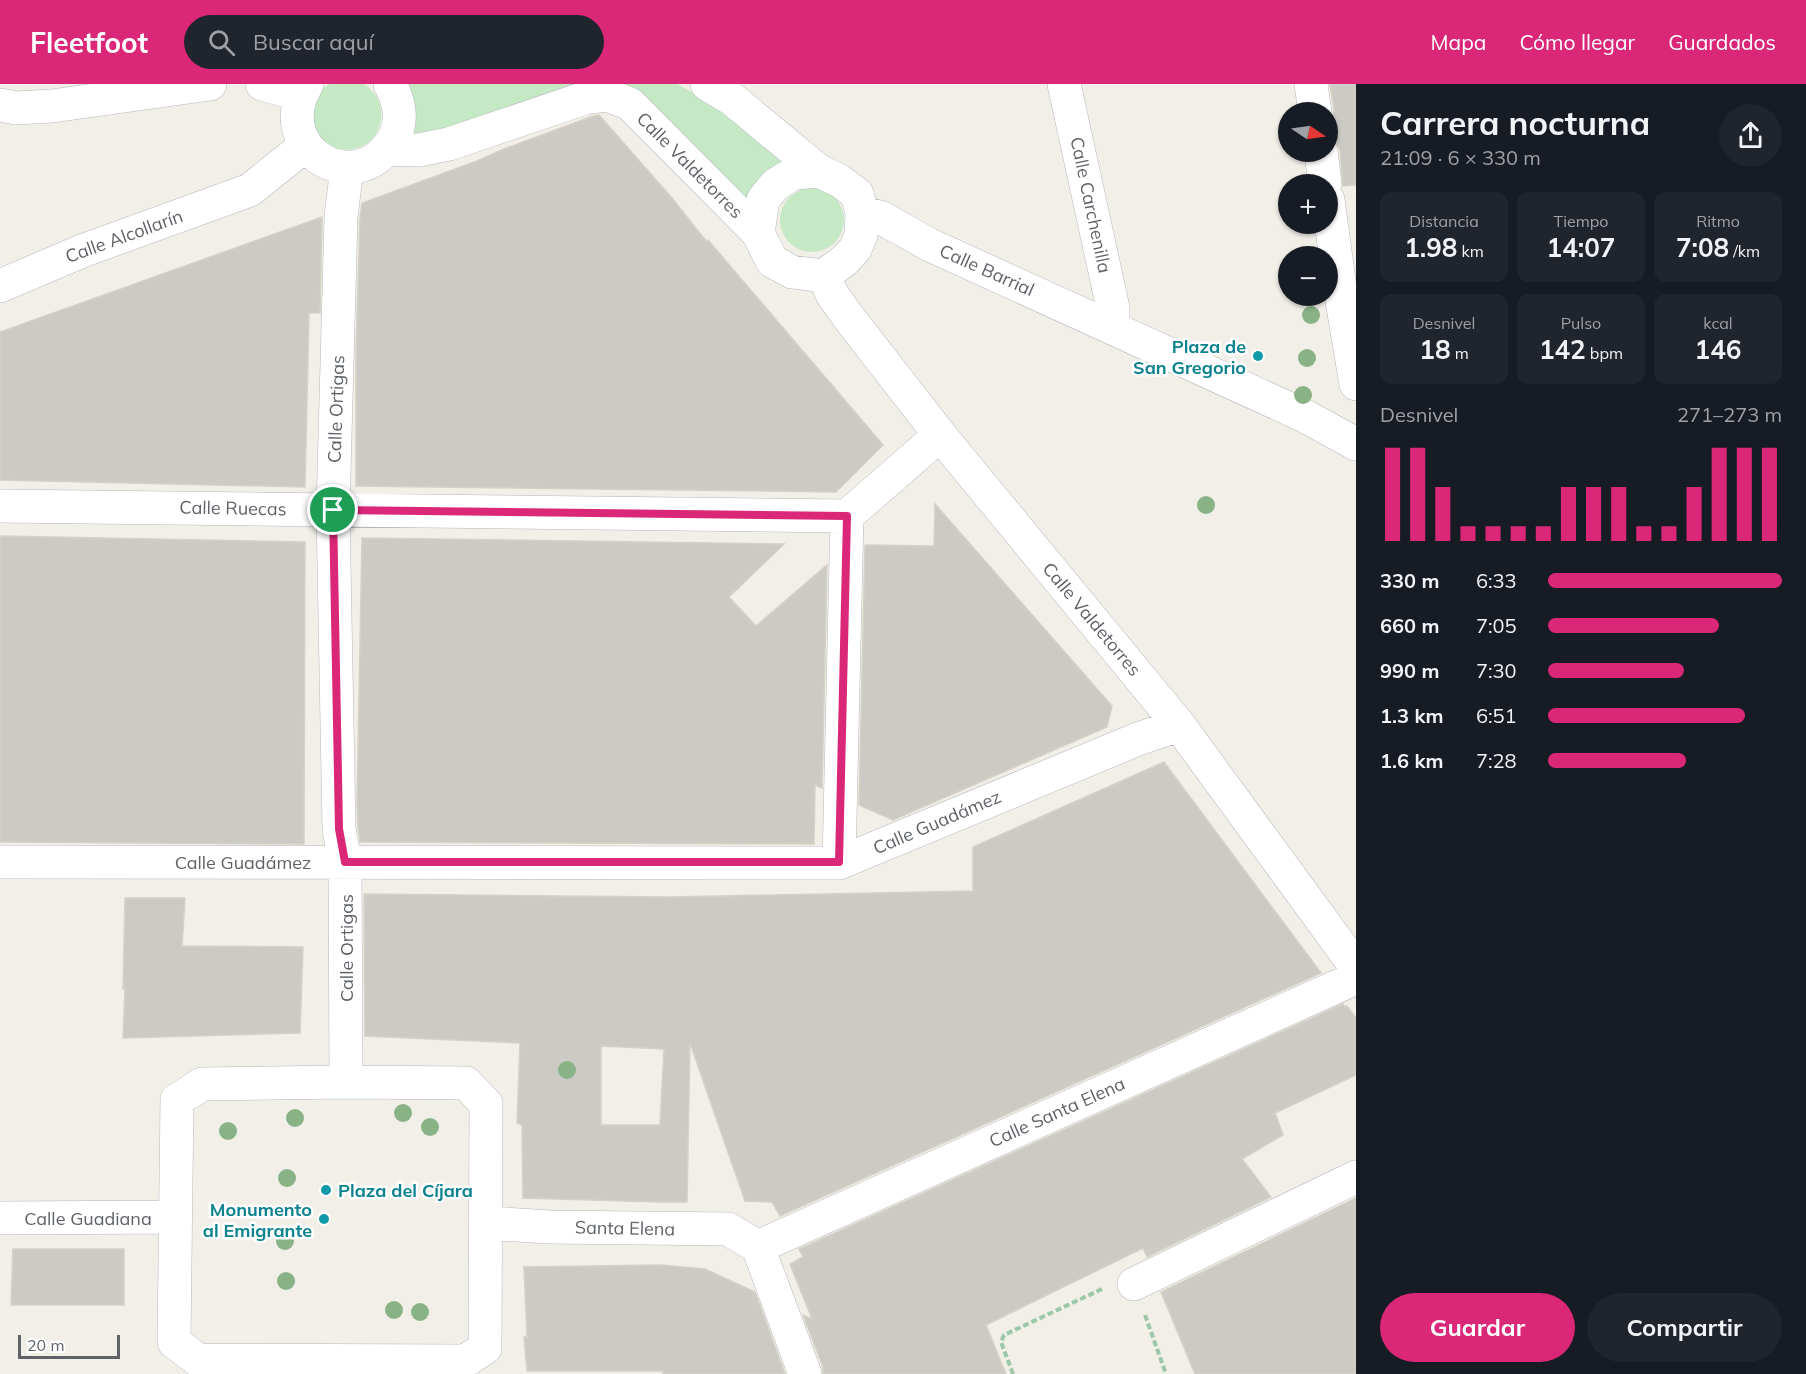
<!DOCTYPE html>
<html lang="es">
<head>
<meta charset="utf-8">
<style>
  :root { --surface:#171b24; --page:#20242c; --text:#f1f3f6; --muted:#9ea1a6; --accent:#db2777 }
  body { margin:0; font-family:Mulish,sans-serif; background:var(--page); color:var(--text); height:100vh; display:flex; flex-direction:column; font-size:22px; white-space:nowrap }
  * { box-sizing:border-box; margin:0 }
  p { font-size:20px; color:var(--muted) }
  .icon { flex:none; width:33px; height:33px; fill:none; stroke:currentColor; stroke-width:2; stroke-linecap:round; stroke-linejoin:round }
  .map { position:relative; flex:1; overflow:hidden }
  .sheet { display:flex; flex-direction:column; background:var(--surface); width:450px }
  .sheet>* { flex:none }
  .needle { width:39px; rotate:103deg }
  .controls { position:absolute; left:1278px; top:18px; display:grid; gap:12px }
  .controls a { display:grid; place-items:center; width:60px; height:60px; border-radius:50%; background:var(--surface); box-shadow:0 2px 4px #0004; font-size:30px }
  .scale { position:absolute; left:18px; bottom:15px; width:102px; box-sizing:border-box; padding-left:6px; border:3px solid #5f6368; border-top:0; font-size:16px; line-height:21px; white-space:nowrap; color:#5f6368; -webkit-text-stroke:4px #fff; paint-order:stroke }
  .pin { position:absolute; display:grid; place-items:center; width:51px; height:51px; color:#fff; margin:-26px; border:3px solid #fff; border-radius:50%; box-shadow:0 2px 6px #0007 }
  .round { display:grid; place-items:center; flex:none; width:63px; height:63px; border-radius:32px; background:var(--page) }
  .headline { display:flex; align-items:center; justify-content:space-between; height:102px; padding:0 24px }
  h1 { font-size:33px; font-weight:700; line-height:45px }
  .metrics { display:grid; grid-template-columns:repeat(3,1fr); gap:9px; height:102px; padding:6px 24px }
  .metrics div { display:grid; align-content:center; border-radius:12px; background:var(--page); text-align:center }
  .metrics b { font-size:26px; font-weight:700 }
  .metrics small { font-size:16px; font-weight:400 }
  .metrics p { font-size:16px }
  .chart { height:168px; padding:12px 24px }
  .chart p { display:flex; justify-content:space-between }
  .chart svg { width:100%; height:108px; margin-top:6px; stroke:var(--accent); stroke-width:6 }
  .cta { display:flex; gap:12px; margin-top:auto; padding:12px 24px }
  .cta a { flex:1; height:69px; border-radius:36px; background:var(--accent); color:#fff; font-size:24px; font-weight:700; line-height:69px; text-align:center }
  .cta a+a { background:var(--page); color:var(--text) }
  ul { padding:0 24px; list-style:none; font-size:20px }
  li { display:grid; grid-template-columns:96px 72px 1fr; align-items:center; height:45px }
  li i { height:15px; border-radius:8px; background:var(--accent) }
  header { display:flex; align-items:center; gap:36px; box-sizing:border-box; height:84px; padding:0 30px; background:var(--accent); color:#fff }
  header strong { font-size:28px }
  nav { display:flex; gap:33px; margin-inline-start:auto; font-size:21px }
  .search { width:420px; height:54px; background:var(--page); display:flex; align-items:center; gap:15px; box-sizing:border-box; padding:0 21px; border-radius:33px; color:var(--muted); font-size:22px }
  main { display:flex; flex:1; min-height:0 }
  .map>svg:first-child { display:block }
  .green { fill:#c5e8c5 }
  .building { fill:#cccac5; stroke:#d6d1c6; stroke-width:1.5; fill-rule:evenodd }
  .lines { fill:none; stroke-linecap:round; stroke-linejoin:round }
  .minor-casing { stroke:#b5b8bc; stroke-width:34 }
  .path { stroke:#9cc7a9; stroke-width:4; stroke-dasharray:6 3; stroke-linecap:butt }
  .minor { stroke:#fff; stroke-width:33 }
  .tree { fill:#89b387 }
  .route-casing { stroke:#fff; stroke-width:12 }
  .route { stroke:#db2777; stroke-width:8 }
  .culture-dot { fill:#0f9aa8; stroke:#fff; stroke-width:2 }
  .labels { text-anchor:middle; dominant-baseline:central; stroke-width:5; stroke-linejoin:round; paint-order:stroke }
  .street-label { font-size:18px; fill:#5f6368; stroke:#fff }
  .culture-label { font-size:18px; font-weight:bold; fill:#0d838f; stroke:#fff; text-anchor:end }
</style>
</head>
<body>
<header>
<strong>Fleetfoot</strong>
<div class="search"><svg class="icon" aria-label="search" viewBox="0 0 24 24"><circle cx="10" cy="10" r="6"/><path d="M15 15l6 6"/></svg>Buscar aquí</div>
<nav><a>Mapa</a><a>Cómo llegar</a><a>Guardados</a></nav>
</header>
<main>
<div class="map">
<svg width="1356" height="1290" viewBox="0 0 1356 1290">
  <rect width="100%" height="100%" fill="#f1efe8"/>
  <!-- green -->
  <path class="green" d="M 330,0 C 340,0 353,0 363,0 C 367,1 370,5 373,8 C 384,21 383,38 375,51 C 370,58 364,62 356,64 C 317,77 295,18 330,0 Z
    M 402,0 L 591,0 L 435,53 L 403,55 Z
    M 602,0 L 677,0 L 729,29 L 789,80 L 745,126 Z
    M780 136a32 32 0 1 1 64 0a32 32 0 1 1-64 0Z"/>
  <!-- building -->
  <path class="building" d="M 1330,0 L 1356,0 L 1356,101 L 1343,102 L 1340,66 L 1336,57 L 1332,53 L 1330,38 L 1333,34 L 1334,25 Z
    M 599,31 L 672,114 L 706,157 L 708,156 L 883,361 L 836,408 L 356,402 L 356,267 L 360,134 L 362,119 L 477,77 L 504,65 L 593,32 Z
    M 322,133 L 320,229 L 309,229 L 305,403 L 0,396 L 0,248 Z
    M 935,420 L 1112,622 L 1107,643 L 893,736 L 859,721 L 865,461 L 934,462 Z
    M 0,452 L 305,458 L 304,760 L 0,758 Z
    M 362,454 L 784,460 L 729,513 L 756,542 L 827,481 L 822,704 L 815,701 L 814,760 L 360,758 L 358,743 L 357,717 Z
    M 1164,678 L 1321,889 L 780,1132 L 772,1118 L 745,1117 L 690,959 L 687,1118 L 659,1118 L 523,1114 L 522,1041 L 517,1039 L 520,959 L 365,952 L 364,810 L 669,813 L 973,807 L 973,763 ZM 601,962 L 664,965 L 660,1041 L 601,1041 Z
    M 125,814 L 185,814 L 182,862 L 303,863 L 300,949 L 123,954 L 125,905 L 123,905 Z
    M 1343,920 L 1345,923 L 1347,922 L 1356,934 L 1356,991 L 1275,1029 L 1283,1051 L 1242,1075 L 1271,1113 L 1147,1173 L 1143,1164 L 986,1241 L 1006,1290 L 823,1290 L 823,1283 L 803,1231 L 812,1235 L 790,1180 L 803,1173 L 799,1165 Z
    M 1356,1114 L 1356,1290 L 1195,1290 L 1161,1208 Z
    M 13,1165 L 124,1165 L 124,1221 L 11,1221 Z
    M 661,1181 L 705,1185 L 755,1208 L 785,1290 L 663,1290 L 663,1287 L 527,1287 L 524,1253 L 527,1253 L 524,1183 Z"/>
  <g class="lines">
    <!-- minor casing -->
    <g class="minor-casing">
      <path id="minor" d="M 262,0 L 301,11
        M 307,0 C 268,66 356,116 392,57 C 404,38 400,19 390,0
        M 707,0 L 732,15 L 819,87 L 840,97 L 857,110 L 862,129 L 861,151 L 855,165 L 845,176 L 824,192
        M 1064,0 L 1113,224 L 1113,243
        M 1311,0 L 1315,28
        M 0,21 L 16,24 L 52,22 L 210,0
        M 387,65 L 419,66 L 449,60 L 585,14 L 607,11 L 630,20 L 758,149 L 772,177 L 792,188 L 824,192 L 832,210 L 849,234 L 940,351 L 1179,641 L 1356,883
        M 1321,68 L 1325,100
        M 1328,116 L 1341,211 L 1356,300
        M 862,129 L 880,133 L 930,161 L 1305,332 L 1356,360
        M 758,149 L 763,116 L 775,101 L 794,89 L 819,87
        M 0,202 L 82,167 L 250,106 L 306,61
        M 0,422 L 847,432 L 940,351
        M 0,778 L 839,779 L 1138,655 L 1179,641
        M 839,779 L 847,432
        M 346,998 L 466,999 L 486,1020 L 485,1264 L 465,1277 L 198,1276 L 174,1258 L 177,1016 L 202,1000 Z
        M 346,998 L 345,778 L 339,745 L 333,426 L 341,133 L 347,83
        M 0,1134 L 175,1133
        M 486,1139 L 549,1143 L 728,1145 L 758,1163
        M 758,1163 L 1356,894
        M 758,1163 L 805,1290
        M 1134,1200 L 1356,1093"/>
    </g>
    <!-- path -->
    <path class="path" d="M 1145,1231 L 1166,1290
      M 1013,1290 L 1001,1258 L 1004,1251 L 1102,1205"/>
    <!-- minor -->
    <use href="#minor" class="minor"/>
  </g>
  <!-- trees -->
  <g class="tree">
    <circle cx="1311" cy="231" r="9"/>
    <circle cx="1307" cy="274" r="9"/>
    <circle cx="1303" cy="311" r="9"/>
    <circle cx="1206" cy="421" r="9"/>
    <circle cx="567" cy="986" r="9"/>
    <circle cx="403" cy="1029" r="9"/>
    <circle cx="295" cy="1034" r="9"/>
    <circle cx="430" cy="1043" r="9"/>
    <circle cx="228" cy="1047" r="9"/>
    <circle cx="287" cy="1094" r="9"/>
    <circle cx="285" cy="1157" r="9"/>
    <circle cx="286" cy="1197" r="9"/>
    <circle cx="394" cy="1226" r="9"/>
    <circle cx="420" cy="1228" r="9"/>
  </g>
  <g class="lines">
    <!-- route casing -->
    <g class="route-casing">
      <path id="route" d="M 333,426 L 847,432 L 839,778 L 345,778 L 339,745 Z"/>
    </g>
    <!-- route -->
    <use href="#route" class="route"/>
  </g>
  <!-- markers -->
  <g class="culture-dot">
    <circle cx="1258" cy="272" r="6"/>
    <circle cx="326" cy="1106" r="6"/>
    <circle cx="324" cy="1135" r="6"/>
  </g>
  <g class="labels">
    <!-- street labels -->
    <g class="street-label">
      <text transform="translate(690 81) rotate(45)">Calle Valdetorres</text>
      <text transform="translate(1091 121) rotate(78)">Calle Carchenilla</text>
      <text transform="translate(124 152) rotate(-20)">Calle Alcollarín</text>
      <text transform="translate(987 186) rotate(24)">Calle Barrial</text>
      <text transform="translate(336 325) rotate(-88)">Calle Ortigas</text>
      <text transform="translate(233 424) rotate(1)">Calle Ruecas</text>
      <text transform="translate(1092 535) rotate(50)">Calle Valdetorres</text>
      <text transform="translate(937 738) rotate(-23)">Calle Guadámez</text>
      <text x="243" y="778">Calle Guadámez</text>
      <text transform="translate(346 864) rotate(-90)">Calle Ortigas</text>
      <text transform="translate(1057 1028) rotate(-24)">Calle Santa Elena</text>
      <text x="88" y="1134">Calle Guadiana</text>
      <text transform="translate(625 1144) rotate(1)">Santa Elena</text>
    </g>
    <!-- culture labels -->
    <g class="culture-label">
      <text x="1246" y="262">Plaza de<tspan x="1246" dy="21">San Gregorio</tspan></text>
      <text x="338" y="1106" text-anchor="start">Plaza del Cíjara</text>
      <text x="312" y="1125">Monumento<tspan x="312" dy="21">al Emigrante</tspan></text>
    </g>
  </g>
</svg>
<div class="controls">
<a><svg class="needle" viewBox="-14 -14 28 28"><path d="M0-13l5 13h-10z" fill="#e53935"/><path d="M0 13l5-13h-10z" fill="#9ea1a6"/></svg></a>
<a>+</a>
<a>−</a>
</div>
<div class="scale">20 m</div>
<div class="pin" style="left:333px;top:426px;background:#1e9e55"><svg class="icon" aria-label="arrive" viewBox="0 0 24 24"><path d="M6 21V4h12l-3 4 3 4H6"/></svg></div>
</div>
<section class="sheet">
<div class="headline"><div><h1>Carrera nocturna</h1><p>21:09 · 6 × 330 m</p></div><a class="round"><svg class="icon" aria-label="share" viewBox="0 0 24 24"><path d="M12 15V3M7 8l5-5 5 5M5 13v7h14v-7"/></svg></a></div>
<div class="metrics">
<div><p>Distancia</p><b>1.98<small> km</small></b></div>
<div><p>Tiempo</p><b>14:07</b></div>
<div><p>Ritmo</p><b>7:08<small> /km</small></b></div>
</div>
<div class="metrics">
<div><p>Desnivel</p><b>18<small> m</small></b></div>
<div><p>Pulso</p><b>142<small> bpm</small></b></div>
<div><p>kcal</p><b>146</b></div>
</div>
<div class="chart"><p><span>Desnivel</span>271–273 m</p>
<svg viewBox="0 0 160 44" preserveAspectRatio="none"><path d="M5 44V6M15 44V6M25 44V22M35 44V38M45 44V38M55 44V38M65 44V38M75 44V22M85 44V22M95 44V22M105 44V38M115 44V38M125 44V22M135 44V6M145 44V6M155 44V6"/></svg>
</div>
<ul>
<li><b>330 m</b>6:33<i style="width:100%"></i></li>
<li><b>660 m</b>7:05<i style="width:73%"></i></li>
<li><b>990 m</b>7:30<i style="width:58%"></i></li>
<li><b>1.3 km</b>6:51<i style="width:84%"></i></li>
<li><b>1.6 km</b>7:28<i style="width:59%"></i></li>
</ul>
<div class="cta"><a>Guardar</a><a>Compartir</a></div>
</section>
</main>
</body>
</html>
